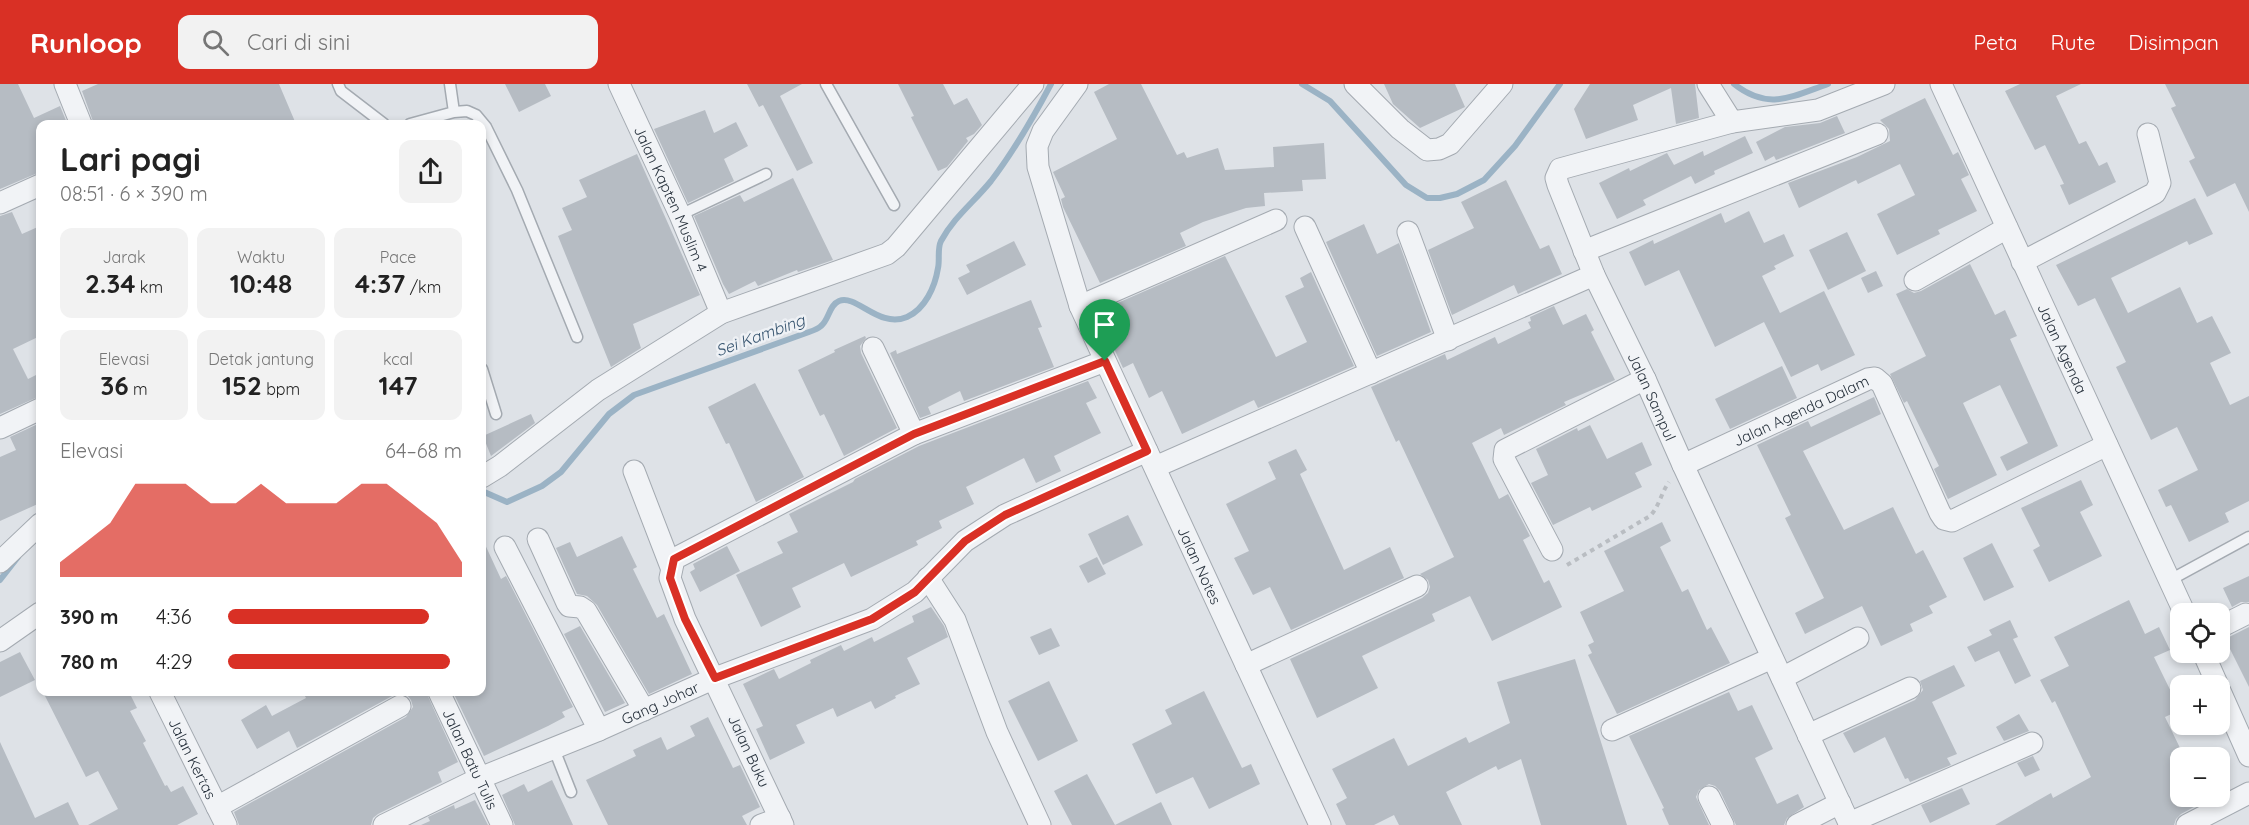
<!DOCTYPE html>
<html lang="id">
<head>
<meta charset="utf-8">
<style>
  :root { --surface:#fff; --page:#f2f2f2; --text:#222; --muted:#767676; --accent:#d93025 }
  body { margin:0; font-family:Quicksand,sans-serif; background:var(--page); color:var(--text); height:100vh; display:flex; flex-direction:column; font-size:22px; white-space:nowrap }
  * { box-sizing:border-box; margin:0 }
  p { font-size:20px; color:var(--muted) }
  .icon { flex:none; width:33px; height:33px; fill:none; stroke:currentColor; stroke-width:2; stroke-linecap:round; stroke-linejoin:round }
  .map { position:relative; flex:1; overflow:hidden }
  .drawer { position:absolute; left:36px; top:36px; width:450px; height:576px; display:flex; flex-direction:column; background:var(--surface); border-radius:12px; box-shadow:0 3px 9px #0003 }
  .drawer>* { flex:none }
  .controls { position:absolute; left:2170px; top:519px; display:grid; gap:12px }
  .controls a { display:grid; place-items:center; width:60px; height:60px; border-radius:12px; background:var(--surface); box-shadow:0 3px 9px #0003; font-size:30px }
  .pin { position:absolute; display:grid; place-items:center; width:51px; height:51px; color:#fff; margin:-62px -26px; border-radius:50% 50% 50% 0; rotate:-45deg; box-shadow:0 0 6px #0007 }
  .pin .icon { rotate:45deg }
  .round { display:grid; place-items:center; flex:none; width:63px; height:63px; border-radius:12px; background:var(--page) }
  .overview { display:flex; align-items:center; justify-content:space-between; height:102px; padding:0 24px }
  h1 { font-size:33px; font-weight:700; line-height:45px }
  .stats { display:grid; grid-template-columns:repeat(3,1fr); gap:9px; height:102px; padding:6px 24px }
  .stats div { display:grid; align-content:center; border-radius:12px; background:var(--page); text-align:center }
  .stats b { font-size:26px; font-weight:700 }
  .stats small { font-size:16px; font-weight:400 }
  .stats p { font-size:16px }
  .chart { height:168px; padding:12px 24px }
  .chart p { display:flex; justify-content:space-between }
  .chart svg { width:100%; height:108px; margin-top:6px; fill:var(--accent); opacity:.7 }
  ul { padding:0 24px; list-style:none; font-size:20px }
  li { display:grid; grid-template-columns:96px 72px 1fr; align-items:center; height:45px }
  li i { height:15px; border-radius:8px; background:var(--accent) }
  header { display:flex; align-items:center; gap:36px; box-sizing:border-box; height:84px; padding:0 30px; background:var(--accent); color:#fff }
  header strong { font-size:28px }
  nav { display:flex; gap:33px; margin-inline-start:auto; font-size:21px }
  .search { width:420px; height:54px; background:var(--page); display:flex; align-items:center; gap:15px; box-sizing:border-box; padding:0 21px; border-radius:12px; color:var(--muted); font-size:22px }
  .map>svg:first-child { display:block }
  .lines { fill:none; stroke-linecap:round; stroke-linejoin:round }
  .stream { stroke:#9bb3c5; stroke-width:6 }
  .building { fill:#b6bcc3 }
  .service-casing { stroke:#a4aab1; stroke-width:13 }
  .minor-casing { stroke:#a4aab1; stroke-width:23 }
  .path { stroke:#b9bdc2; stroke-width:4; stroke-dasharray:4.5 4.5; stroke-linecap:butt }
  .service { stroke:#f1f3f6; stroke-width:10 }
  .minor { stroke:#f1f3f6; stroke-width:21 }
  .route-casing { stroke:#fff; stroke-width:12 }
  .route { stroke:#d93025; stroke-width:8 }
  .labels { text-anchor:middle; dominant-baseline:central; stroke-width:5; stroke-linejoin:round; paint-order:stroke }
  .street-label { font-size:15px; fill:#28323d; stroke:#eef1f5 }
  .water-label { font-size:16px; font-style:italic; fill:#35536e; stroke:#eef1f5 }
</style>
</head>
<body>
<header>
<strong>Runloop</strong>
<div class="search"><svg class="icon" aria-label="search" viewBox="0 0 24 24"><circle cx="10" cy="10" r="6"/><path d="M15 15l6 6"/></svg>Cari di sini</div>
<nav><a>Peta</a><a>Rute</a><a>Disimpan</a></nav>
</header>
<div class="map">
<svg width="2249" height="741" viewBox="0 0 2249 741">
  <rect width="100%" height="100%" fill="#dee2e7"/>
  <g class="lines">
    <!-- stream -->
    <path class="stream" d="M 1302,0 L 1330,17 L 1406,101 L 1427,114 L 1440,114 L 1457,110 L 1484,96 L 1515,62 L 1560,0
      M 1734,0 C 1768,27 1791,13 1828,0
      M 482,407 L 507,418 L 542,402 L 561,388 L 609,330 L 634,311 L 809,248 C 812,247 818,245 821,242 C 829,236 829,221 839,217 C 857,210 879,245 907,233 C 925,225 935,203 938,184 C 940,176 937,165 941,157 C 954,133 974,118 991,97 C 1014,67 1033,34 1051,0
      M 0,496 L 18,473"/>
  </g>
  <!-- building -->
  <path class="building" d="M 0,0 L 18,0 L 34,34 L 60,22 L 67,39 L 40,40 L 40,88 L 0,105 Z
    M 98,0 L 279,0 L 296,40 L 94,40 L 82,7 Z
    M 505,0 L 545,0 L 551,12 L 519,28 Z
    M 747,0 L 802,0 L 780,12 L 813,79 L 797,87 L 763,21 L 759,23 Z
    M 898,0 L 943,0 L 954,21 L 967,14 L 982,41 L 974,50 L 966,54 L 968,57 L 947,83 L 938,87 L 911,33 L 914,32 Z
    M 1109,0 L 1141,0 L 1177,71 L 1184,68 L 1187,74 L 1218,64 L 1225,86 L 1274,83 L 1273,63 L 1324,59 L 1326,95 L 1302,96 L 1303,107 L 1264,109 L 1265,122 L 1246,124 L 1203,138 L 1180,149 L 1186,162 L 1100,199 L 1063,123 L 1061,115 L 1065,113 L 1053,88 L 1117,55 L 1094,8 Z
    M 1384,0 L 1455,0 L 1465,23 L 1420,44 L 1393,20 Z
    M 1590,0 L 1695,0 L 1699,34 L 1676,40 L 1671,4 L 1633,21 L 1638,36 L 1586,55 L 1574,25 Z
    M 2020,0 L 2081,0 L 2056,12 L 2079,60 L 2086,57 L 2099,82 L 2107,78 L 2116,98 L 2069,121 L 2060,101 L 2064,100 L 2045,61 L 2035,66 L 2005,7 Z
    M 2165,0 L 2249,0 L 2249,128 L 2235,99 L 2207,113 L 2189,77 L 2195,74 L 2171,24 L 2176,22 Z
    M 1925,14 L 1953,71 L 1958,68 L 1969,91 L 1961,95 L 1977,127 L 1938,146 L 1940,150 L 1897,171 L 1877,130 L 1915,111 L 1900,80 L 1858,100 L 1856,96 L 1799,124 L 1788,99 L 1857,73 L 1890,57 L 1889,45 L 1880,36 Z
    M 705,26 L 714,49 L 736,38 L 748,62 L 724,75 L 734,97 L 688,119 L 654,45 Z
    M 1837,32 L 1845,49 L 1776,76 L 1774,72 L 1765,77 L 1756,58 L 1785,43 L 1820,39 Z
    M 1745,52 L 1753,69 L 1714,87 L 1715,90 L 1695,100 L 1691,92 L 1643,116 L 1646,121 L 1617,135 L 1599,99 L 1629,84 L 1630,87 L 1667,69 L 1674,81 L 1703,67 L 1704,72 Z
    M 637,70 L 700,211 L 633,240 L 641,264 L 611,283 L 558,152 L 572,146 L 562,124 L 587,113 L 579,96 Z
    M 793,94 L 833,176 L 798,188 L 797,186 L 758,202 L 755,197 L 729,210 L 723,200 L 694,132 L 740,111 L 744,118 Z
    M 1506,96 L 1540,165 L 1549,161 L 1562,190 L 1518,210 L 1514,201 L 1452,231 L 1428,166 L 1474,144 L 1461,118 Z
    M 2195,114 L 2213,150 L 2189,161 L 2187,157 L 2111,194 L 2128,229 L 2180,203 L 2197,239 L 2212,232 L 2231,269 L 2210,279 L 2230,321 L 2249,312 L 2249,417 L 2225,429 L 2229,438 L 2189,458 L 2171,421 L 2166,423 L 2158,406 L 2198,386 L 2177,343 L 2151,356 L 2116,283 L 2126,278 L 2095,214 L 2078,222 L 2056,181 Z
    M 1749,127 L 1764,159 L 1784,150 L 1794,172 L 1774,182 L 1776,185 L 1762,192 L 1780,229 L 1824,207 L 1855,271 L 1821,287 L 1818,280 L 1791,293 L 1764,238 L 1715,263 L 1679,186 L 1645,202 L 1629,168 L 1653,156 L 1654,160 L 1721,129 L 1725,139 Z
    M 12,128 L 22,150 L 40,142 L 40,252 L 13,265 L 28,295 L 40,289 L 40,312 L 0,330 L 0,132 Z
    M 1364,140 L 1377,170 L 1399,159 L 1431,248 L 1377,272 L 1326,158 Z
    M 1847,148 L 1866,187 L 1828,206 L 1809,166 Z
    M 1014,157 L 1026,181 L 967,211 L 958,194 L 970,188 L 966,181 Z
    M 1225,172 L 1276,273 L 1307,258 L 1285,212 L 1304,203 L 1300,194 L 1311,188 L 1354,282 L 1258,324 L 1254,316 L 1182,350 L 1162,307 L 1149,314 L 1133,279 L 1123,284 L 1097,228 Z
    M 1970,180 L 1995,231 L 2005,226 L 2017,252 L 2010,255 L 2058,362 L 2007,387 L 2000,373 L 2028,359 L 2000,301 L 1963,319 L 1997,391 L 1948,415 L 1934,385 L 1939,382 L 1907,317 L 1904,319 L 1890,290 L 1926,272 L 1896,210 L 1907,205 L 1914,209 L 1921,207 Z
    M 1876,187 L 1883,202 L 1868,209 L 1861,194 Z
    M 1031,216 L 1042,243 L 1038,244 L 1054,283 L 964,317 L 960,307 L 928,323 L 931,330 L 920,334 L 890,269 L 896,266 L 897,270 Z
    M 1554,222 L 1563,241 L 1586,230 L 1594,246 L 1591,248 L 1615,296 L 1564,318 L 1566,321 L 1504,351 L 1501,344 L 1472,359 L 1499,415 L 1508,410 L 1530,452 L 1523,456 L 1544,499 L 1549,496 L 1562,523 L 1492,557 L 1470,512 L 1432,530 L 1435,537 L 1362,572 L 1378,604 L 1317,634 L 1290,575 L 1422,514 L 1428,509 L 1430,503 L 1428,496 L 1420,490 L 1454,473 L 1399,356 L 1396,358 L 1371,303 L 1445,270 L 1447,276 L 1495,253 L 1498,260 L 1531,244 L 1528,238 L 1531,237 L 1530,233 Z
    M 865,252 L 866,254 L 860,262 L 861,269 L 897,344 L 844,372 L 824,330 L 820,332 L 798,286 L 835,268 L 834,266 Z
    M 1782,282 L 1797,314 L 1730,345 L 1715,315 Z
    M 1088,297 L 1097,314 L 1086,319 L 1101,349 L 1054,372 L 1061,387 L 1036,399 L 1024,374 L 966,403 L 974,420 L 939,437 L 942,444 L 916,457 L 918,461 L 851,493 L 844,479 L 792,504 L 801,523 L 761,543 L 736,491 L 783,469 L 777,458 L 798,448 L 789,430 L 853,398 L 855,395 L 919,362 Z
    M 755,299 L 804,393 L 756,418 L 729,359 L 726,360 L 708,323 Z
    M 1874,313 L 1881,330 L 1803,367 L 1844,446 L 1893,423 L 1916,470 L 1923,466 L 1947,513 L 1929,522 L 1933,529 L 1910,540 L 1913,547 L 1881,562 L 1862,522 L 1805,550 L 1795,529 L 1824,514 L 1785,434 L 1791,431 L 1757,361 L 1808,337 L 1811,343 Z
    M 531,330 L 535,339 L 491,372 L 483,352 Z
    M 40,339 L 40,419 L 0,437 L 0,373 L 16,366 L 10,353 Z
    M 1590,341 L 1607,375 L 1642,358 L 1652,381 L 1635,389 L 1642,403 L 1592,427 L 1590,423 L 1553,441 L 1531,399 L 1548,391 L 1536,365 L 1577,344 L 1578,347 Z
    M 1296,365 L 1307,386 L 1300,390 L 1344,486 L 1390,463 L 1404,494 L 1291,546 L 1270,503 L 1253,511 L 1234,474 L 1249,467 L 1226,420 L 1276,395 L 1268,378 Z
    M 2081,396 L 2093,421 L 2080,428 L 2102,472 L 2049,498 L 2033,466 L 2040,462 L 2021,424 Z
    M 1128,431 L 1143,461 L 1103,481 L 1088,450 Z
    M 1662,438 L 1671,457 L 1660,463 L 1682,508 L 1688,505 L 1707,546 L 1711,543 L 1730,579 L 1617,630 L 1588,571 L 1592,569 L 1588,561 L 1594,558 L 1580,528 L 1624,507 L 1604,467 Z
    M 622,452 L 637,483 L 633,485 L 657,534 L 664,530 L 692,590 L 649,610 L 597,521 L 587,512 L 577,510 L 556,464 L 570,458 L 577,473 Z
    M 482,454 L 501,495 L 506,492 L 573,623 L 562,628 L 565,633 L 548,642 L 484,672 L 453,608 L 482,608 Z
    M 1992,459 L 2014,503 L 1984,517 L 1963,474 Z
    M 727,462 L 740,487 L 700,508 L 690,488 L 695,485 L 693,480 Z
    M 1097,473 L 1106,490 L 1088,499 L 1079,482 Z
    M 2249,492 L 2249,518 L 2241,518 L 2232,523 L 2223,504 Z
    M 2129,516 L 2145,550 L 2159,543 L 2170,566 L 2154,573 L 2180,626 L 2165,633 L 2181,666 L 2181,712 L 2214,712 L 2181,730 L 2176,735 L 2174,741 L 1995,741 L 2051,709 L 2053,714 L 2091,693 L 2055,617 L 2052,619 L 2040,596 L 2069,582 L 2054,553 Z
    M 931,523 L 944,542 L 948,553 L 907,574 L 920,600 L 895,612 L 896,614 L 875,625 L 871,617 L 837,633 L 833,624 L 796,641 L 805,659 L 770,676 L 756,645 L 763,642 L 743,600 L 774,585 L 779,595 L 811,579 L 810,576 L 841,561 L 844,567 L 872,553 L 874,558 L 914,538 L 912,532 Z
    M 2010,536 L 2018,553 L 2013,555 L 2031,592 L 2015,600 L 1999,567 L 1975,578 L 1967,563 L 1992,551 L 1989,546 Z
    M 580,542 L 625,619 L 605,628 L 564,550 Z
    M 2249,543 L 2249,603 L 2225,555 Z
    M 1051,544 L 1060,562 L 1039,571 L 1030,553 Z
    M 20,568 L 35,596 L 0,613 L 0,578 Z
    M 1575,575 L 1627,741 L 1541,741 L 1521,675 L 1498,686 L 1496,682 L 1446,708 L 1462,741 L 1399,741 L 1394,731 L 1374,741 L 1346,741 L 1336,720 L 1347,714 L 1332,685 L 1394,654 L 1408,682 L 1466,653 L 1469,659 L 1510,639 L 1497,598 Z
    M 1954,581 L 1965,602 L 1932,618 L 1957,670 L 1947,674 L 1951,681 L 1910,698 L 1908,694 L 1905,695 L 1885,653 L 1854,669 L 1843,649 L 1915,616 L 1923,606 L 1920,597 Z
    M 1049,597 L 1078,657 L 1038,677 L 1008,617 Z
    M 1204,607 L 1242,684 L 1251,680 L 1260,700 L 1209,725 L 1193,693 L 1156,710 L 1132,660 L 1172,640 L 1165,626 Z
    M 43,608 L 129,608 L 137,624 L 130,627 L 146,657 L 143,659 L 165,702 L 167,701 L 171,708 L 183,702 L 198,730 L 177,741 L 88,741 L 118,725 L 98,687 L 86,693 Z
    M 303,608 L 426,608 L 458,678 L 438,688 L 442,698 L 378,730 L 373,734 L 371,741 L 239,741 L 234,728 L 406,633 L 413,623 L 411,616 L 407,611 L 401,609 L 394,611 L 297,664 L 289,647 L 257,665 L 241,636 L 266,621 L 272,632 L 306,614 Z
    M 1729,608 L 1738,627 L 1752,621 L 1773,665 L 1755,674 L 1777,720 L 1798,710 L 1804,723 L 1787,734 L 1784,741 L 1736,741 L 1720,707 L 1715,702 L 1709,700 L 1699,706 L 1696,713 L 1709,741 L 1669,741 L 1662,725 L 1664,724 L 1629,652 Z
    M 2019,630 L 2029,647 L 2004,657 L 1996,643 Z
    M 708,633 L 733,684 L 740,681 L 760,723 L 742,732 L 747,741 L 608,741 L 586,696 L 636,672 L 633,666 L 661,653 L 667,666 L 695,652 L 690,642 Z
    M 0,658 L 35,734 L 68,718 L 79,741 L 0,741 Z
    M 2033,672 L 2040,686 L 2025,693 L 2017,679 Z
    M 1087,690 L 1115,741 L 1072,741 L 1054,707 Z
    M 552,696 L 573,741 L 515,741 L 502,711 L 524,700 L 528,708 Z
    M 1962,704 L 1970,720 L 1930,739 L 1921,721 Z
    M 475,716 L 488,741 L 421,741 L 430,737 L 428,733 L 454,721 L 455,725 Z
    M 1161,718 L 1172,741 L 1115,741 Z"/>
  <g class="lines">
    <!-- service casing -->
    <g class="service-casing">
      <path id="service" d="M 338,0 L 341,7 L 384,40
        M 450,0 L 454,28 L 467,27 L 476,31 L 486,43 L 517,106 L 577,253
        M 826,0 L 894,121
        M 410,40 L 454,28
        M 680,131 L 766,90
        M 482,285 L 496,330
        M 2170,496 L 2249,453
        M 554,665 L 571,708"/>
    </g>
    <!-- minor casing -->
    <g class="minor-casing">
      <g id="minor">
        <path d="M 65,0 L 81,40"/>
        <path id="s1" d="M 619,0 L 680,131 L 721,229"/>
        <path id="s2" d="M 1077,0 L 1043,47 L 1037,62 L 1038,83 L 1080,222 L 1320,741"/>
        <path d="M 1355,0 L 1400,45 L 1427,66 L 1439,65 L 1450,60 L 1502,0"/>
        <path id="s3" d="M 1708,0 L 1732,38 L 1560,85 L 1556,94 L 1558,101 L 1594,191 L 1645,295 L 1683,381 L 1850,741"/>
        <path id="s4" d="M 1941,0 L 2185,530"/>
        <path d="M 1732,38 L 1818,26 L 1884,0"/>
        <path d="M 0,119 L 40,101"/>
        <path d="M 1305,143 L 1371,289"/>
        <path d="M 1408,148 L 1448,256"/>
        <path d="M 1584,167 L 1877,50"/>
        <path d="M 2022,178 L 2155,109 L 2160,99 L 2148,50"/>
        <path d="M 1915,196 L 2007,144"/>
        <path d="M 1080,222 L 1276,136"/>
        <path d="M 873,264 L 914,350"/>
        <path d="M 0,344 L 40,325"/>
        <path id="s5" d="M 1683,381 L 1868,295 L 1875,294 L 1882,300 L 1940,429 L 1944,435 L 1952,437 L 2107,361"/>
        <path d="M 1155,383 L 1594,191"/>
        <path d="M 634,387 L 671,483"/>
        <path d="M 482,393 L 500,382 L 598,306 L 721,229 L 887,170 L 896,163 L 1033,0"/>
        <path d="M 538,455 L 567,519 L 569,522 L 580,523 L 586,527 L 644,626"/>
        <path d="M 505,463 L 599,646"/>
        <path d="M 1552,466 L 1504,375 L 1505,366 L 1645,295"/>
        <path d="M 0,478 L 40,440"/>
        <path d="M 928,494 L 955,536 L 997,648 L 1040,741"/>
        <path d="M 2220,543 L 2246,530"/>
        <path d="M 0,557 L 40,529"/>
        <path d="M 2203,568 L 2218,602"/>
        <path d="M 1246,581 L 1417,502"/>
        <path d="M 1782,594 L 1858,554"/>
        <path d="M 2220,607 L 2249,672"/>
        <path id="s6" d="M 160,608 L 226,741"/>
        <path id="s7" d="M 439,608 L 502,741"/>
        <path d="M 1612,646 L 1772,574"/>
        <path d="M 1808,651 L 1910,604"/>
        <path d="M 1709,713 L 1723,741"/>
        <path d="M 217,723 L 400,622"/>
        <path d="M 1849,739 L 2032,659"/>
        <path id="s8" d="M 384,741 L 480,694 L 599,646 L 715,594 L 872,535 L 915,508 L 965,457 L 1005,431 L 1147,367"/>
        <path d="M 761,741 L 780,734"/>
        <path d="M 783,741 L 685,535 L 670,494 L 674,475 L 914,350 L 1105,277"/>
        <path d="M 1797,741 L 1840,719"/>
        <path d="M 2187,741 L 2249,709"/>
      </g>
    </g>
    <!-- path -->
    <path class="path" d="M 1567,481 L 1650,432 C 1659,423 1661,409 1669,398"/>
    <!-- service -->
    <use href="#service" class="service"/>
    <!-- minor -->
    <use href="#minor" class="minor"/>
  </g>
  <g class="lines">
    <!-- route casing -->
    <g class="route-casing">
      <path id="route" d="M 1105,277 L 1147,367 L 1005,431 L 965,457 L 915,508 L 872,535 L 715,594 L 685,535 L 670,494 L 674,475 L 914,350 Z"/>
    </g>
    <!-- route -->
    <use href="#route" class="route"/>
  </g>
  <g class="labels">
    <!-- street labels -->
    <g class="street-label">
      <text stroke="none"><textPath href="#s1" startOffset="126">Jalan Kapten Muslim 4</textPath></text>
      <text stroke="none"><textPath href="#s4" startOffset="291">Jalan Agenda</textPath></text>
      <text stroke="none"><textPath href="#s3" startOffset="472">Jalan Sampul</textPath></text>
      <text stroke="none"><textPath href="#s5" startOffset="130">Jalan Agenda Dalam</textPath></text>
      <text stroke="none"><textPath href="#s2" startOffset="526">Jalan Notes</textPath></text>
      <text stroke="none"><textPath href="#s8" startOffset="302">Gang Johar</textPath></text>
      <text transform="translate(749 667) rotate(65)">Jalan Buku</text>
      <text stroke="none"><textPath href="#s6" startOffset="74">Jalan Kertas</textPath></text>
      <text stroke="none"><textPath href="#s7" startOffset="74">Jalan Batu Tulis</textPath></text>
    </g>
    <!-- water labels -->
    <g class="water-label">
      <text transform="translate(760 251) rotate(-20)">Sei Kambing</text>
    </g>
  </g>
</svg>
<div class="controls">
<a><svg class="icon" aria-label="locate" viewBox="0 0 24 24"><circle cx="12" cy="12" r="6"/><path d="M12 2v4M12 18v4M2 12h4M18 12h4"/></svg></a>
<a>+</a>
<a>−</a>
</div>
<div class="pin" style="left:1105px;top:277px;background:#1e9e55"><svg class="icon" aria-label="arrive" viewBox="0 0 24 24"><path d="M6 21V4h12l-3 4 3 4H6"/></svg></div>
<section class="drawer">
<div class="overview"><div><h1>Lari pagi</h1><p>08:51 · 6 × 390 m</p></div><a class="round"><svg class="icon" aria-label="share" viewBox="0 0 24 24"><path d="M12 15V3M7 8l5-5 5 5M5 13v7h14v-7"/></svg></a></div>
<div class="stats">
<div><p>Jarak</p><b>2.34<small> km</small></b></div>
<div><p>Waktu</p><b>10:48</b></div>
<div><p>Pace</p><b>4:37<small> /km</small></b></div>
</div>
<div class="stats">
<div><p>Elevasi</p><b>36<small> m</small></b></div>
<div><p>Detak jantung</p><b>152<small> bpm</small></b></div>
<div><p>kcal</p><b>147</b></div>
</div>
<div class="chart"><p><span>Elevasi</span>64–68 m</p>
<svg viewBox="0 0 160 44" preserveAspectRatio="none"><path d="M0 44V38L10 30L20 22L30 6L40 6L50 6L60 14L70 14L80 6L90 14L100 14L110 14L120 6L130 6L140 14L150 22L160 38V44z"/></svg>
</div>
<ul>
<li><b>390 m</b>4:36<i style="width:86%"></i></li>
<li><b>780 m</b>4:29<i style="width:95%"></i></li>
</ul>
</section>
</div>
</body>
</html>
